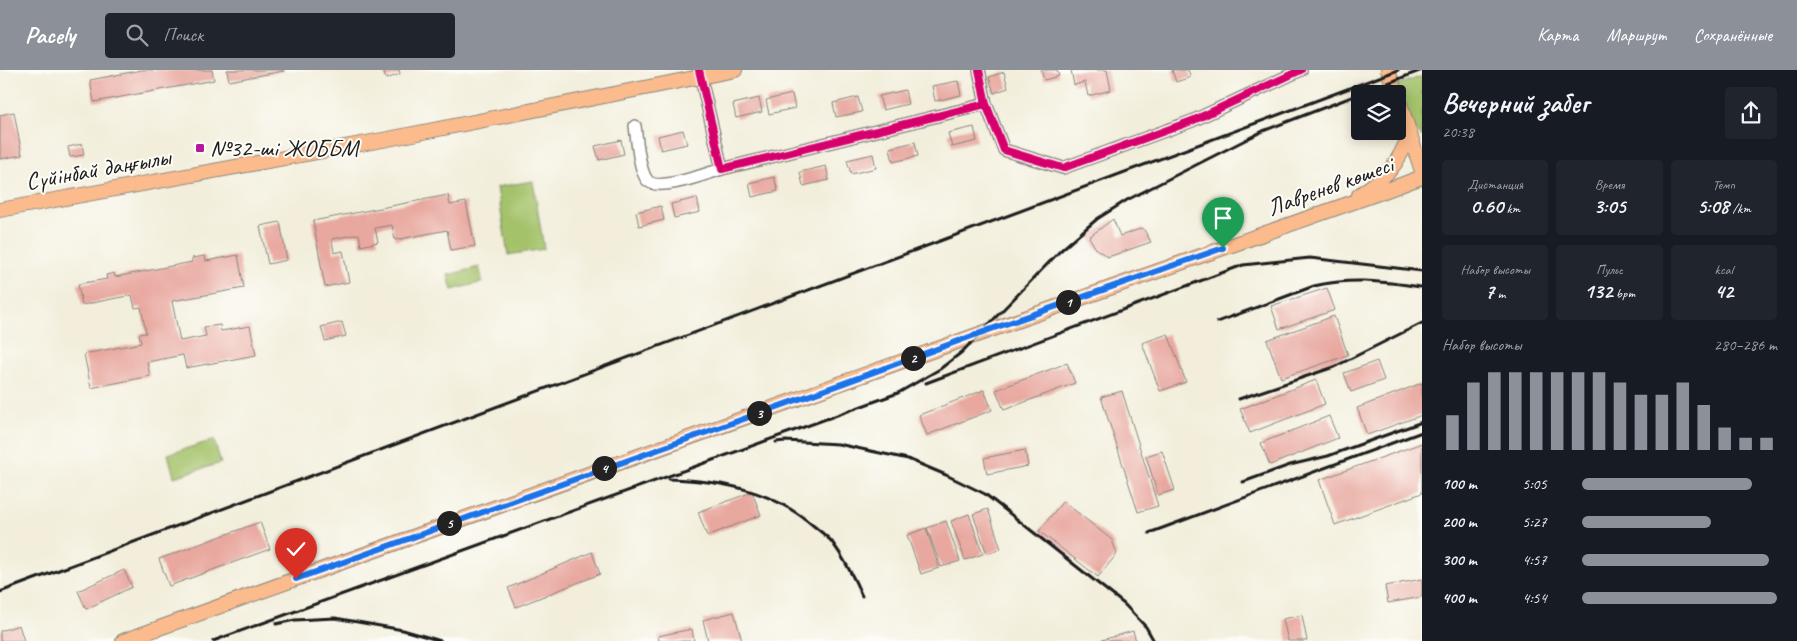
<!DOCTYPE html>
<html lang="ru">
<head>
<meta charset="utf-8">
<style>
  :root { --surface:#171b24; --page:#20242c; --text:#f1f3f6; --muted:#9ea1a6; --accent:#8c9099 }
  body { margin:0; font-family:Caveat,sans-serif; background:var(--page); color:var(--text); height:100vh; display:flex; flex-direction:column; font-size:19px; white-space:nowrap }
  * { box-sizing:border-box; margin:0 }
  p { font-size:16px; color:var(--muted) }
  .icon { flex:none; width:28px; height:28px; fill:none; stroke:currentColor; stroke-width:2; stroke-linecap:round; stroke-linejoin:round }
  .map { position:relative; flex:1; overflow:hidden }
  .panel { display:flex; flex-direction:column; background:var(--surface); width:375px }
  .panel>* { flex:none }
  .buttons { position:absolute; left:1351px; top:15px; display:grid; gap:10px }
  .buttons a { display:grid; place-items:center; width:55px; height:55px; border-radius:5px; background:var(--surface); box-shadow:0 2px 12px #0003; font-size:25px }
  .pin { position:absolute; display:grid; place-items:center; width:42px; height:42px; color:#fff; margin:-51px -21px; border-radius:50% 50% 50% 0; rotate:-45deg; box-shadow:0 0 5px #0007 }
  .pin .icon { rotate:45deg }
  .km { position:absolute; width:25px; height:25px; margin:-12px; border-radius:50%; background:#222; color:#fff; font-size:14px; line-height:25px; text-align:center }
  .round { display:grid; place-items:center; flex:none; width:52px; height:52px; border-radius:5px; background:var(--page) }
  .headline { display:flex; align-items:center; justify-content:space-between; height:85px; padding:0 20px }
  h1 { font-size:28px; font-weight:800; line-height:38px }
  .stats { display:grid; grid-template-columns:repeat(3,1fr); gap:8px; height:85px; padding:5px 20px }
  .stats div { display:grid; align-content:center; border-radius:5px; background:var(--page); text-align:center }
  .stats b { font-size:21px; font-weight:800 }
  .stats small { font-size:14px; font-weight:400 }
  .stats p { font-size:14px }
  .chart { height:140px; padding:10px 20px }
  .chart p { display:flex; justify-content:space-between }
  .chart svg { width:100%; height:90px; margin-top:5px; stroke:var(--accent); stroke-width:6 }
  ul { padding:0 20px; list-style:none; font-size:16px }
  li { display:grid; grid-template-columns:80px 60px 1fr; align-items:center; height:38px }
  li i { height:12px; border-radius:6px; background:var(--accent) }
  header { display:flex; align-items:center; gap:30px; box-sizing:border-box; height:70px; padding:0 25px; background:var(--accent); color:#fff }
  header strong { font-size:24px }
  nav { display:flex; gap:28px; margin-inline-start:auto; font-size:18px }
  .search { width:350px; height:45px; background:var(--page); display:flex; align-items:center; gap:12px; box-sizing:border-box; padding:0 18px; border-radius:5px; color:var(--muted); font-size:19px }
  main { display:flex; flex:1; min-height:0 }
  .map>svg:first-child { display:block }
  .green { fill:#a4c26a; stroke:#606f43 }
  .building { fill:#e8a79f }
  .lines { fill:none; stroke-linecap:round; stroke-linejoin:round }
  .minor-casing { stroke:#87857c; stroke-width:14 }
  .major-casing { stroke:#87857c; stroke-width:16 }
  .minor { stroke:#fff; stroke-width:11 }
  .major { stroke:#fbbb8c; stroke-width:14 }
  .rail { stroke:#1c1c1c; stroke-width:3 }
  .cycleway-casing { stroke:#fdfcf7; stroke-width:11 }
  .cycleway { stroke:#d6006c; stroke-width:8 }
  .route-casing { stroke:#fff; stroke-width:10 }
  .route { stroke:#1a73e8; stroke-width:6 }
  .poi-dot { fill:#b5179e; stroke:#fdfcf7; stroke-width:2 }
  .labels { text-anchor:middle; dominant-baseline:central; stroke-width:4; stroke-linejoin:round; paint-order:stroke }
  .poi-label { font-size:24px; fill:#1c1c1c; stroke:#fdfcf7; text-anchor:start }
  .street-label { font-size:24px; fill:#1c1c1c; stroke:#fdfcf7 }
</style>
</head>
<body>
<header>
<strong>Pacely</strong>
<div class="search"><svg class="icon" aria-label="search" viewBox="0 0 24 24"><circle cx="10" cy="10" r="6"/><path d="M15 15l6 6"/></svg>Поиск</div>
<nav><a>Карта</a><a>Маршрут</a><a>Сохранённые</a></nav>
</header>
<main>
<div class="map">
<svg width="1422" height="571" viewBox="0 0 1422 571">
  <rect width="100%" height="100%" fill="#fdfcf7"/>
  <filter id="ink" filterUnits="userSpaceOnUse"><feTurbulence type="fractalNoise" baseFrequency=".02" numOctaves="2"/><feDisplacementMap in="SourceGraphic" scale="10" xChannelSelector="R" yChannelSelector="G"/><feConvolveMatrix kernelMatrix="1 2 1 2 8 2 1 2 1" color-interpolation-filters="sRGB"/></filter>
  <filter id="wash" filterUnits="userSpaceOnUse"><feTurbulence type="fractalNoise" baseFrequency=".0096" numOctaves="4" result="noise"/><feDisplacementMap in="SourceGraphic" scale="20" xChannelSelector="R" yChannelSelector="G"/><feGaussianBlur stdDeviation="1.12" result="paint"/><feColorMatrix in="noise" values="0 0 0 0 0 0 0 0 0 0 0 0 0 0 0 0 0 1.4 0 .05"/><feComposite in="paint" operator="in"/></filter>
  <g filter="url(#wash)">
    <rect width="100%" height="100%" fill="#f2eedb"/>
    <!-- green -->
    <path class="green" d="M 1422,6 L 1422,67 L 1415,60 L 1396,15 Z
      M 533,111 L 544,179 L 508,185 L 497,117 Z
      M 479,197 L 483,212 L 452,220 L 448,205 Z
      M 214,370 L 221,393 L 174,407 L 168,384 Z"/>
    <g id="blocks">
      <!-- building -->
      <path class="building" d="M 142,0 L 212,0 L 214,10 L 94,32 L 90,10 Z
        M 227,0 L 284,0 L 284,1 L 229,11 Z
        M 383,0 L 399,0 L 400,4 L 386,9 Z
        M 1041,0 L 1057,0 L 1059,6 L 1044,10 Z
        M 1071,0 L 1107,0 L 1111,20 L 1088,26 L 1085,12 L 1074,15 Z
        M 1172,0 L 1188,0 L 1191,7 L 1176,12 Z
        M 1004,2 L 1008,18 L 994,23 L 989,7 Z
        M 958,11 L 961,25 L 935,31 L 932,16 Z
        M 905,20 L 908,34 L 883,40 L 879,26 Z
        M 792,24 L 795,38 L 769,44 L 766,30 Z
        M 858,27 L 862,42 L 836,47 L 833,33 Z
        M 759,28 L 762,42 L 736,48 L 733,34 Z
        M 14,42 L 22,85 L 0,89 L 0,45 Z
        M 974,57 L 977,71 L 952,77 L 948,63 Z
        M 683,60 L 687,74 L 661,80 L 658,66 Z
        M 621,70 L 624,84 L 599,90 L 595,76 Z
        M 915,72 L 918,86 L 893,92 L 890,78 Z
        M 82,74 L 84,85 L 70,87 L 68,77 Z
        M 873,84 L 876,98 L 851,104 L 847,90 Z
        M 826,96 L 829,110 L 803,116 L 800,102 Z
        M 774,107 L 778,121 L 752,127 L 749,113 Z
        M 448,125 L 450,135 L 466,132 L 475,176 L 451,180 L 447,160 L 395,170 L 392,155 L 375,158 L 378,172 L 361,176 L 359,164 L 332,169 L 334,183 L 343,181 L 349,212 L 325,217 L 313,151 Z
        M 697,128 L 700,142 L 674,148 L 671,134 Z
        M 661,136 L 664,150 L 639,156 L 636,142 Z
        M 1113,149 L 1120,166 L 1143,158 L 1151,172 L 1108,187 L 1096,179 L 1089,167 Z
        M 280,152 L 287,190 L 268,194 L 260,156 Z
        M 238,185 L 244,218 L 172,231 L 180,271 L 206,266 L 204,257 L 220,255 L 221,261 L 250,256 L 256,285 L 186,298 L 183,285 L 147,292 L 150,306 L 91,318 L 84,284 L 141,273 L 139,264 L 146,263 L 141,237 L 135,238 L 132,225 L 82,235 L 78,214 L 107,209 L 106,205 L 114,203 L 115,207 L 192,192 L 192,188 L 205,186 L 206,191 Z
        M 1327,218 L 1335,240 L 1279,259 L 1271,236 Z
        M 1334,246 L 1348,285 L 1281,308 L 1267,270 Z
        M 342,252 L 346,266 L 325,271 L 321,257 Z
        M 1168,264 L 1186,312 L 1160,321 L 1142,273 Z
        M 1377,291 L 1384,310 L 1351,322 L 1344,303 Z
        M 1067,293 L 1075,313 L 1004,340 L 996,320 Z
        M 1316,310 L 1325,334 L 1250,363 L 1240,339 Z
        M 1422,313 L 1422,345 L 1367,365 L 1357,338 Z
        M 984,320 L 992,340 L 927,365 L 919,345 Z
        M 1122,321 L 1158,436 L 1138,442 L 1101,327 Z
        M 1329,346 L 1338,368 L 1270,395 L 1261,373 Z
        M 1422,373 L 1422,423 L 1335,455 L 1319,410 Z
        M 1025,380 L 1028,396 L 987,404 L 984,388 Z
        M 1162,381 L 1175,420 L 1158,425 L 1146,386 Z
        M 752,422 L 761,445 L 707,466 L 698,442 Z
        M 1063,431 L 1112,470 L 1117,484 L 1098,507 L 1039,461 Z
        M 988,439 L 1001,479 L 987,484 L 973,444 Z
        M 969,444 L 983,484 L 965,490 L 951,451 Z
        M 946,451 L 960,491 L 941,497 L 927,458 Z
        M 260,452 L 270,479 L 169,516 L 159,489 Z
        M 926,458 L 939,498 L 921,504 L 907,465 Z
        M 592,482 L 600,504 L 516,537 L 508,518 Z
        M 124,500 L 132,517 L 86,539 L 78,521 Z
        M 1422,509 L 1422,527 L 1388,533 L 1385,516 Z
        M 734,542 L 742,571 L 708,571 L 703,550 Z
        M 1302,545 L 1307,571 L 1288,571 L 1283,549 Z
        M 19,555 L 24,571 L 0,571 L 0,561 Z
        M 692,559 L 694,571 L 659,571 L 658,566 Z
        M 1133,561 L 1136,571 L 1102,571 L 1102,570 Z"/>
    </g>
  </g>
  <g filter="url(#ink)">
    <use href="#blocks" fill-opacity="0" stroke="#87857c" stroke-width="1"/>
    <g class="lines">
      <!-- minor casing -->
      <g class="minor-casing">
        <path id="minor" d="M 699,0 L 722,99 L 986,34 L 979,0
          M 986,34 L 1004,80 L 1063,98 L 1192,51 L 1301,0
          M 635,56 C 637,70 639,100 647,110 C 657,123 708,103 722,99"/>
      </g>
      <!-- major casing -->
      <g class="major-casing">
        <path id="major" d="M 1388,0 L 1396,24
          M 1398,28 L 1422,101
          M 1359,125 C 1388,105 1396,98 1410,64
          M 0,140 L 388,69 L 735,0
          M 123,571 C 542,421 959,269 1379,123 L 1422,107"/>
      </g>
      <!-- minor -->
      <use href="#minor" class="minor"/>
      <!-- major -->
      <use href="#major" class="major"/>
      <!-- rail -->
      <path class="rail" d="M 1217,252 L 1314,216 C 1353,207 1383,212 1422,217
        M 926,313 L 1243,195 L 1310,188 L 1422,201
        M 1239,329 L 1334,297 L 1422,253
        M 776,372 L 785,371 L 838,374 L 908,389 L 946,405 L 985,424 L 1124,534 L 1146,557 L 1154,571
        M 669,409 C 724,411 772,420 815,457 C 821,462 828,467 832,472 C 844,488 854,508 862,526
        M 1243,412 L 1290,395 L 1328,386 L 1422,352
        M 1149,463 L 1422,362
        M 0,522 L 1398,0
        M 276,554 L 295,550 L 335,548 L 403,560 L 441,571
        M 213,571 L 898,323 L 940,299 L 962,282 L 1060,181 L 1097,149 L 1127,130 L 1263,61 L 1422,0"/>
      <!-- cycleway casing -->
      <g class="cycleway-casing">
        <path id="cycleway" d="M 699,0 L 722,99 L 986,34 L 979,0
          M 986,34 L 1004,80 L 1063,98 L 1192,51 L 1301,0"/>
      </g>
      <!-- cycleway -->
      <use href="#cycleway" class="cycleway"/>
    </g>
  </g>
  <g class="lines" filter="url(#ink)">
    <!-- route casing -->
    <g class="route-casing">
      <path id="route" d="M 296,509 L 844,313 L 983,262 L 1223,178"/>
    </g>
    <!-- route -->
    <use href="#route" class="route"/>
  </g>
  <!-- markers -->
  <rect class="poi-dot" x="195" y="73" width="10" height="10" rx="2.5"/>
  <g class="labels">
    <!-- poi labels -->
    <g class="poi-label">
      <text x="210" y="78">№32-ші ЖОББМ</text>
    </g>
    <!-- street labels -->
    <g class="street-label">
      <text transform="translate(98 99) rotate(-10)">Сүйінбай даңғылы</text>
      <text transform="translate(1330 116) rotate(-20)">Лавренев көшесі</text>
    </g>
  </g>
</svg>
<div class="buttons">
<a><svg class="icon" aria-label="layers" viewBox="0 0 24 24"><path d="M12 4l9 5-9 5-9-5zM3 14l9 5 9-5"/></svg></a>
</div>
<div class="pin" style="left:1223px;top:178px;background:#1e9e55"><svg class="icon" aria-label="arrive" viewBox="0 0 24 24"><path d="M6 21V4h12l-3 4 3 4H6"/></svg></div>
<div class="pin" style="left:296px;top:509px;background:#d93025"><svg class="icon" aria-label="check" viewBox="0 0 24 24"><path d="M5 12l5 5 9-10"/></svg></div>
<b class="km" style="left:1068px;top:232px">1</b>
<b class="km" style="left:913px;top:288px">2</b>
<b class="km" style="left:759px;top:343px">3</b>
<b class="km" style="left:604px;top:398px">4</b>
<b class="km" style="left:449px;top:453px">5</b>
</div>
<section class="panel">
<div class="headline"><div><h1>Вечерний забег</h1><p>20:38</p></div><a class="round"><svg class="icon" aria-label="share" viewBox="0 0 24 24"><path d="M12 15V3M7 8l5-5 5 5M5 13v7h14v-7"/></svg></a></div>
<div class="stats">
<div><p>Дистанция</p><b>0.60<small> km</small></b></div>
<div><p>Время</p><b>3:05</b></div>
<div><p>Темп</p><b>5:08<small> /km</small></b></div>
</div>
<div class="stats">
<div><p>Набор высоты</p><b>7<small> m</small></b></div>
<div><p>Пульс</p><b>132<small> bpm</small></b></div>
<div><p>kcal</p><b>42</b></div>
</div>
<div class="chart"><p><span>Набор высоты</span>280–286 m</p>
<svg viewBox="0 0 160 44" preserveAspectRatio="none"><path d="M5 44V27M15 44V11M25 44V6M35 44V6M45 44V6M55 44V6M65 44V6M75 44V6M85 44V11M95 44V17M105 44V17M115 44V11M125 44V22M135 44V33M145 44V38M155 44V38"/></svg>
</div>
<ul>
<li><b>100 m</b>5:05<i style="width:87%"></i></li>
<li><b>200 m</b>5:27<i style="width:66%"></i></li>
<li><b>300 m</b>4:57<i style="width:96%"></i></li>
<li><b>400 m</b>4:54<i style="width:100%"></i></li>
</ul>
</section>
</main>
</body>
</html>
